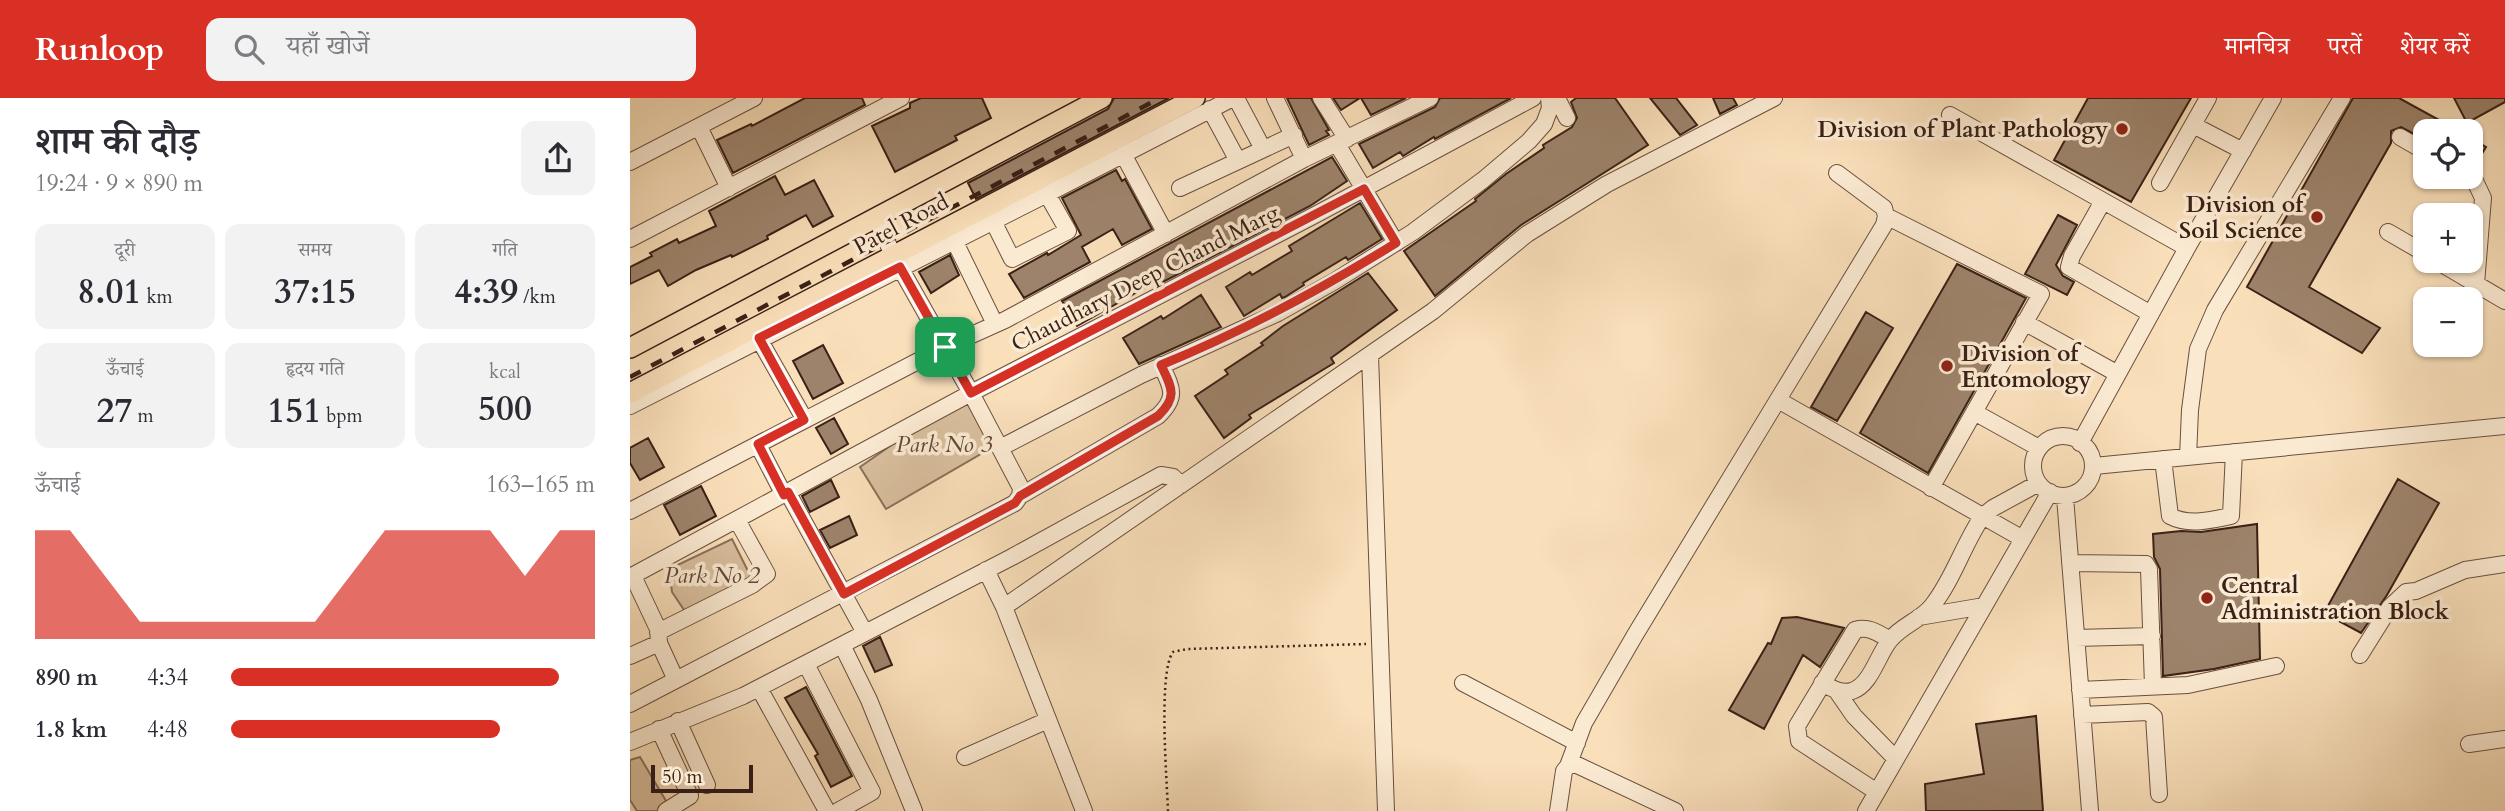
<!DOCTYPE html>
<html lang="hi">
<head>
<meta charset="utf-8">
<style>
  :root { --surface:#fff; --page:#f2f2f3; --text:#2b2b33; --muted:#7c7c81; --accent:#d93025 }
  body { margin:0; font-family:Cardo,"Noto Serif Devanagari",serif; background:var(--page); color:var(--text); height:100vh; display:flex; flex-direction:column; font-size:26px; white-space:nowrap }
  * { box-sizing:border-box; margin:0 }
  p { font-size:23px; color:var(--muted) }
  .icon { flex:none; width:38px; height:38px; fill:none; stroke:currentColor; stroke-width:2; stroke-linecap:round; stroke-linejoin:round }
  .map { position:relative; flex:1; overflow:hidden }
  .drawer { display:flex; flex-direction:column; background:var(--surface); width:630px }
  .drawer>* { flex:none }
  .fabs { position:absolute; left:1783px; top:21px; display:grid; gap:14px }
  .fabs a { display:grid; place-items:center; width:70px; height:70px; border-radius:14px; background:var(--surface); box-shadow:0 2px 5px #0004; font-size:35px }
  .scale { position:absolute; left:21px; bottom:18px; width:102px; box-sizing:border-box; padding-left:7px; border:4px solid #3a2016; border-top:0; font-size:19px; line-height:24px; white-space:nowrap; color:#3a2016; -webkit-text-stroke:5px #fbead2; paint-order:stroke }
  .pin { position:absolute; display:grid; place-items:center; width:60px; height:60px; color:#fff; margin:-30px; border-radius:14px; box-shadow:0 4px 10px #0006 }
  .round { display:grid; place-items:center; flex:none; width:74px; height:74px; border-radius:14px; background:var(--page) }
  .headline { display:flex; align-items:center; justify-content:space-between; height:119px; padding:0 35px }
  h1 { font-size:38px; font-weight:600; line-height:52px }
  .metrics { display:grid; grid-template-columns:repeat(3,1fr); gap:10px; height:119px; padding:7px 35px }
  .metrics div { display:grid; align-content:center; border-radius:14px; background:var(--page); text-align:center }
  .metrics b { font-size:35px; font-weight:600 }
  .metrics small { font-size:19px; font-weight:400 }
  .metrics p { font-size:19px }
  .chart { height:196px; padding:14px 35px }
  .chart p { display:flex; justify-content:space-between }
  .chart svg { width:100%; height:126px; margin-top:7px; fill:var(--accent); opacity:.7 }
  ul { padding:0 35px; list-style:none; font-size:23px }
  li { display:grid; grid-template-columns:112px 84px 1fr; align-items:center; height:52px }
  li i { height:18px; border-radius:9px; background:var(--accent) }
  header { display:flex; align-items:center; gap:42px; box-sizing:border-box; height:98px; padding:0 35px; background:var(--accent); color:#fff }
  header strong { font-size:33px }
  nav { display:flex; gap:38px; margin-inline-start:auto; font-size:24px }
  .search { width:490px; height:63px; background:var(--page); display:flex; align-items:center; gap:18px; box-sizing:border-box; padding:0 24px; border-radius:14px; color:var(--muted); font-size:26px }
  main { display:flex; flex:1; min-height:0 }
  .map>svg:first-child { display:block }
  .green { fill:#d9bf9e; stroke:#8a705a; stroke-width:2 }
  .building { fill:#9d836b; stroke:#3a2016; stroke-width:2 }
  .lines { fill:none; stroke-linecap:round; stroke-linejoin:round }
  .minor-casing { stroke:#6a503f; stroke-width:18 }
  .major-casing { stroke:#3a2016; stroke-width:22 }
  .path { stroke:#3a2016; stroke-width:2.5; stroke-dasharray:2 3.5; stroke-linecap:butt }
  .minor { stroke:#fbead2; stroke-width:16 }
  .major { stroke:#f9dfba; stroke-width:19 }
  .rail { stroke:#3a2016; stroke-width:4.5; stroke-dasharray:12 12; stroke-linecap:butt }
  .route-casing { stroke:#fff; stroke-width:14 }
  .route { stroke:#d93025; stroke-width:9 }
  .poi-dot { fill:#8f2418; stroke:#fbead2; stroke-width:2.5 }
  .labels { text-anchor:middle; dominant-baseline:central; stroke-width:7; stroke-linejoin:round; paint-order:stroke }
  .poi-label { font-size:23px; font-weight:bold; fill:#3a2016; stroke:#fbead2; text-anchor:end }
  .street-label { font-size:23px; fill:#3a2016; stroke:#fbead2 }
  .park-label { font-size:23px; font-style:italic; fill:#624838; stroke:#fbead2 }
</style>
</head>
<body>
<header>
<strong>Runloop</strong>
<div class="search"><svg class="icon" aria-label="search" viewBox="0 0 24 24"><circle cx="10" cy="10" r="6"/><path d="M15 15l6 6"/></svg>यहाँ खोजें</div>
<nav><a>मानचित्र</a><a>परतें</a><a>शेयर करें</a></nav>
</header>
<main>
<section class="drawer">
<div class="headline"><div><h1>शाम की दौड़</h1><p>19:24 · 9 × 890 m</p></div><a class="round"><svg class="icon" aria-label="share" viewBox="0 0 24 24"><path d="M12 15V3M7 8l5-5 5 5M5 13v7h14v-7"/></svg></a></div>
<div class="metrics">
<div><p>दूरी</p><b>8.01<small> km</small></b></div>
<div><p>समय</p><b>37:15</b></div>
<div><p>गति</p><b>4:39<small> /km</small></b></div>
</div>
<div class="metrics">
<div><p>ऊँचाई</p><b>27<small> m</small></b></div>
<div><p>हृदय गति</p><b>151<small> bpm</small></b></div>
<div><p>kcal</p><b>500</b></div>
</div>
<div class="chart"><p><span>ऊँचाई</span>163–165 m</p>
<svg viewBox="0 0 160 44" preserveAspectRatio="none"><path d="M0 44V6L10 6L20 22L30 38L40 38L50 38L60 38L70 38L80 38L90 22L100 6L110 6L120 6L130 6L140 22L150 6L160 6V44z"/></svg>
</div>
<ul>
<li><b>890 m</b>4:34<i style="width:90%"></i></li>
<li><b>1.8 km</b>4:48<i style="width:74%"></i></li>
</ul>
</section>
<div class="map">
<svg width="1875" height="713" viewBox="0 0 1875 713">
  <rect width="100%" height="100%" fill="#f9dfba"/>
  <filter id="stains"><feTurbulence type="fractalNoise" baseFrequency=".00286" numOctaves="4"/><feColorMatrix values="0 0 0 0 .2 0 0 0 0 .09 0 0 0 0 .02 0 0 0 .5 -.17"/></filter>
  <radialGradient id="worn" r=".72"><stop offset=".6" stop-color="#630" stop-opacity="0"/><stop offset="1" stop-color="#630" stop-opacity=".3"/></radialGradient>
  <!-- green -->
  <path class="green" d="M 337,302 L 361,350 L 256,411 L 230,369 L 276,337 Z
    M 102,441 L 123,483 L 56,515 L 42,494 L 39,471 Z
    M 10,659 L 42,713 L 7,713 L 0,702 L 0,662 Z"/>
  <!-- building -->
  <path class="building" d="M 175,0 L 232,0 L 235,7 L 103,75 L 87,42 L 121,26 L 122,28 Z
    M 291,0 L 352,0 L 361,20 L 325,38 L 327,42 L 265,74 L 242,28 L 280,10 L 280,5 Z
    M 484,0 L 539,0 L 346,101 L 338,85 L 478,11 Z
    M 657,0 L 681,0 L 699,32 L 696,33 L 699,37 L 679,47 Z
    M 703,0 L 730,0 L 711,12 Z
    M 731,0 L 776,0 L 741,17 Z
    M 810,0 L 881,0 L 805,41 L 804,39 L 773,58 L 770,54 L 743,70 L 729,46 L 805,9 Z
    M 946,0 L 985,0 L 1018,47 L 891,127 L 805,198 L 774,153 L 846,103 L 845,101 L 876,76 L 914,50 L 913,47 L 942,29 L 947,20 L 941,4 Z
    M 1020,0 L 1046,0 L 1067,27 L 1050,37 Z
    M 1083,0 L 1103,0 L 1107,7 L 1090,16 Z
    M 1458,0 L 1561,0 L 1501,104 L 1424,62 Z
    M 1723,0 L 1769,0 L 1829,33 L 1796,33 L 1796,42 L 1771,29 L 1761,33 L 1761,45 L 1679,189 L 1750,230 L 1732,255 L 1617,189 Z
    M 1824,0 L 1875,0 L 1875,4 L 1837,25 Z
    M 1841,40 L 1856,49 L 1843,70 L 1841,69 Z
    M 702,59 L 717,83 L 680,108 L 529,186 L 527,183 L 447,228 L 432,203 Z
    M 486,72 L 492,83 L 495,81 L 522,131 L 492,147 L 483,131 L 452,149 L 460,164 L 394,200 L 379,176 L 417,155 L 418,157 L 451,137 L 432,100 Z
    M 145,78 L 155,97 L 184,82 L 203,118 L 183,129 L 176,117 L 137,138 L 138,141 L 102,159 L 101,157 L 66,172 L 38,188 L 29,172 L 0,186 L 0,169 L 22,158 L 20,155 L 47,141 L 49,145 L 86,128 L 79,113 Z
    M 730,105 L 752,141 L 718,162 L 716,159 L 673,185 L 674,187 L 655,199 L 652,200 L 650,196 L 614,218 L 596,189 L 620,174 L 622,177 L 662,153 L 659,148 Z
    M 1428,117 L 1447,127 L 1426,167 L 1433,178 L 1444,184 L 1437,197 L 1395,176 Z
    M 320,157 L 329,177 L 301,195 L 289,174 Z
    M 1327,166 L 1396,200 L 1298,375 L 1230,335 Z
    M 738,175 L 767,212 L 701,260 L 704,265 L 619,317 L 621,320 L 594,340 L 565,298 L 598,276 L 595,272 L 633,247 L 631,245 L 653,228 Z
    M 571,197 L 591,229 L 509,266 L 493,240 L 531,218 L 533,221 Z
    M 1236,214 L 1263,230 L 1207,323 L 1181,309 Z
    M 193,247 L 213,285 L 183,301 L 163,263 Z
    M 204,320 L 218,346 L 201,356 L 186,330 Z
    M 18,340 L 34,369 L 10,382 L 0,365 L 0,350 Z
    M 1768,381 L 1809,405 L 1757,497 L 1731,535 L 1694,515 Z
    M 201,382 L 209,399 L 180,414 L 172,398 Z
    M 71,388 L 86,418 L 50,437 L 34,407 Z
    M 219,418 L 227,437 L 200,450 L 190,432 Z
    M 1627,426 L 1630,561 L 1584,571 L 1533,578 L 1530,471 L 1524,459 L 1523,436 L 1551,433 L 1571,434 Z
    M 1167,519 L 1214,530 L 1190,569 L 1173,557 L 1134,631 L 1099,612 L 1138,545 L 1141,546 L 1152,520 Z
    M 250,539 L 262,567 L 245,574 L 233,548 Z
    M 176,589 L 222,678 L 201,689 L 185,658 L 188,656 L 155,600 Z
    M 1406,618 L 1413,713 L 1296,713 L 1295,686 L 1354,676 L 1346,626 Z"/>
  <g class="lines">
    <!-- minor casing -->
    <g class="minor-casing">
      <path id="minor" d="M 606,0 L 633,51
        M 691,0 L 717,41
        M 927,0 L 937,20
        M 580,11 L 608,63
        M 1320,17 L 1557,150
        M 1563,27 L 1613,53
        M 69,29 L 99,90
        M 1770,39 L 1796,54
        M 707,46 L 766,145
        M 493,56 L 536,136
        M 674,61 L 800,0
        M 0,64 L 124,0
        M 1838,79 L 1845,83 L 1853,100 L 1846,186
        M 1530,85 L 1578,0
        M 550,90 L 664,37
        M 1473,103 L 1442,158 L 1439,169 L 1521,216
        M 1256,118 L 1411,196 L 1301,390
        M 363,123 L 382,161 L 438,133 L 417,96 L 603,0
        M 1758,134 L 1796,156
        M 0,141 L 271,0
        M 324,142 L 365,226
        M 1807,163 L 1875,203
        M 1394,224 L 1488,276
        M 129,241 L 175,322
        M 740,257 L 756,713
        M 1148,302 L 1393,441
        M 0,308 L 417,96
        M 1344,314 L 1409,350
        M1403 368a30 30 0 1 1 60 0a30 30 0 1 1-60 0Z
        M 1450,345 L 1557,150 L 1643,0
        M 128,347 L 154,397
        M 370,350 L 511,277 L 648,215 L 705,183 L 783,134 L 853,82 L 899,43 L 914,26 L 920,10 L 919,0
        M 1558,359 L 1560,312 L 1568,251 L 1585,212 L 1712,0
        M 1533,361 L 1540,418 C 1559,428 1581,422 1601,418 L 1604,354
        M 1464,368 L 1875,328
        M 158,395 L 235,535 L 382,459 L 531,377 L 543,379 L 551,387
        M 390,398 L 528,318 C 548,299 542,290 531,267
        M 1435,399 L 1460,713
        M 0,413 L 315,249 L 375,222 L 674,61 L 645,0
        M 1440,465 L 1516,466 L 1519,471 L 1523,588
        M 356,472 L 374,509
        M 3,478 L 28,531 L 29,545 L 46,582
        M 0,479 L 341,295 L 685,117 L 903,0
        M 1289,519 L 1354,508
        M 28,534 L 122,487 L 137,476 L 107,422
        M 1446,540 L 1522,538
        M 212,547 L 239,602 L 284,713
        M 1730,557 L 1760,509 L 1776,494 L 1786,493 L 1835,472 L 1875,466
        M 0,558 L 29,545
        M 176,566 L 242,694 L 208,713
        M 833,585 L 947,645
        M 1192,585 C 1201,590 1211,596 1222,593 C 1241,587 1248,556 1260,542 C 1272,527 1291,522 1302,508 C 1323,482 1333,447 1352,419 L 1363,410 L 1407,386
        M 129,590 L 197,713
        M 1206,592 L 1224,618 L 1266,661
        M 1450,592 L 1558,587 L 1646,568
        M 0,606 L 385,405 L 390,398 L 391,390 L 341,295 L 263,157 L 246,120
        M 1452,617 L 1518,614 L 1524,619 L 1529,696
        M 48,623 L 77,687
        M 29,631 L 60,698 L 36,713
        M 0,644 L 113,598 L 235,535
        M 1839,646 L 1875,641
        M 335,659 L 418,622
        M 938,668 L 954,625 L 1005,537 L 1254,127 L 1256,118 L 1254,110 L 1207,75
        M 1247,694 L 1175,647 L 1169,643 L 1167,628 L 1225,532 C 1239,528 1248,535 1260,542
        M 454,713 L 374,509 L 803,213 L 897,136 L 977,86 L 1144,0
        M 928,713 L 934,673 L 938,668 L 945,666 L 1045,713
        M 1236,713 L 1420,394"/>
    </g>
    <!-- major casing -->
    <g class="major-casing">
      <path id="major" d="M 0,250 L 472,0
        M 0,295 L 565,0"/>
    </g>
    <!-- path -->
    <path class="path" d="M 538,713 C 537,683 528,574 543,554 L 557,551 L 736,546"/>
    <!-- minor -->
    <use href="#minor" class="minor"/>
    <!-- major -->
    <use href="#major" class="major"/>
    <!-- rail -->
    <path class="rail" d="M 0,279 L 530,0"/>
  </g>
  <g class="lines">
    <!-- route casing -->
    <g class="route-casing">
      <path id="route" d="M 734,91 L 766,145 C 690,192 614,233 531,267 C 542,290 548,299 528,318 L 390,398 L 385,405 L 214,496 L 158,394 L 154,397 L 128,346 L 174,322 L 129,240 L 270,169 L 341,295 Z"/>
    </g>
    <!-- route -->
    <use href="#route" class="route"/>
  </g>
  <!-- markers -->
  <g class="poi-dot">
    <circle cx="1492" cy="31" r="7"/>
    <circle cx="1687" cy="119" r="7"/>
    <circle cx="1317" cy="268" r="7"/>
    <circle cx="1577" cy="500" r="7"/>
  </g>
  <g class="labels">
    <!-- poi labels -->
    <g class="poi-label">
      <text x="1478" y="31">Division of Plant Pathology</text>
      <text x="1673" y="106">Division of<tspan x="1673" dy="26">Soil Science</tspan></text>
      <text x="1331" y="255" text-anchor="start">Division of<tspan x="1331" dy="26">Entomology</tspan></text>
      <text x="1591" y="487" text-anchor="start">Central<tspan x="1591" dy="26">Administration Block</tspan></text>
    </g>
    <!-- street labels -->
    <g class="street-label">
      <text transform="translate(271 126) rotate(-28)">Patel Road</text>
      <text transform="translate(515 180) rotate(-27)">Chaudhary Deep Chand Marg</text>
    </g>
    <!-- park labels -->
    <g class="park-label">
      <text x="314" y="346">Park No 3</text>
      <text x="82" y="477">Park No 2</text>
    </g>
  </g>
  <rect width="100%" height="100%" filter="url(#stains)"/>
  <rect width="100%" height="100%" fill="url(#worn)"/>
</svg>
<div class="fabs">
<a><svg class="icon" aria-label="locate" viewBox="0 0 24 24"><circle cx="12" cy="12" r="6"/><path d="M12 2v4M12 18v4M2 12h4M18 12h4"/></svg></a>
<a>+</a>
<a>−</a>
</div>
<div class="scale">50 m</div>
<div class="pin" style="left:315px;top:249px;background:#1e9e55"><svg class="icon" aria-label="arrive" viewBox="0 0 24 24"><path d="M6 21V4h12l-3 4 3 4H6"/></svg></div>
</div>
</main>
</body>
</html>
